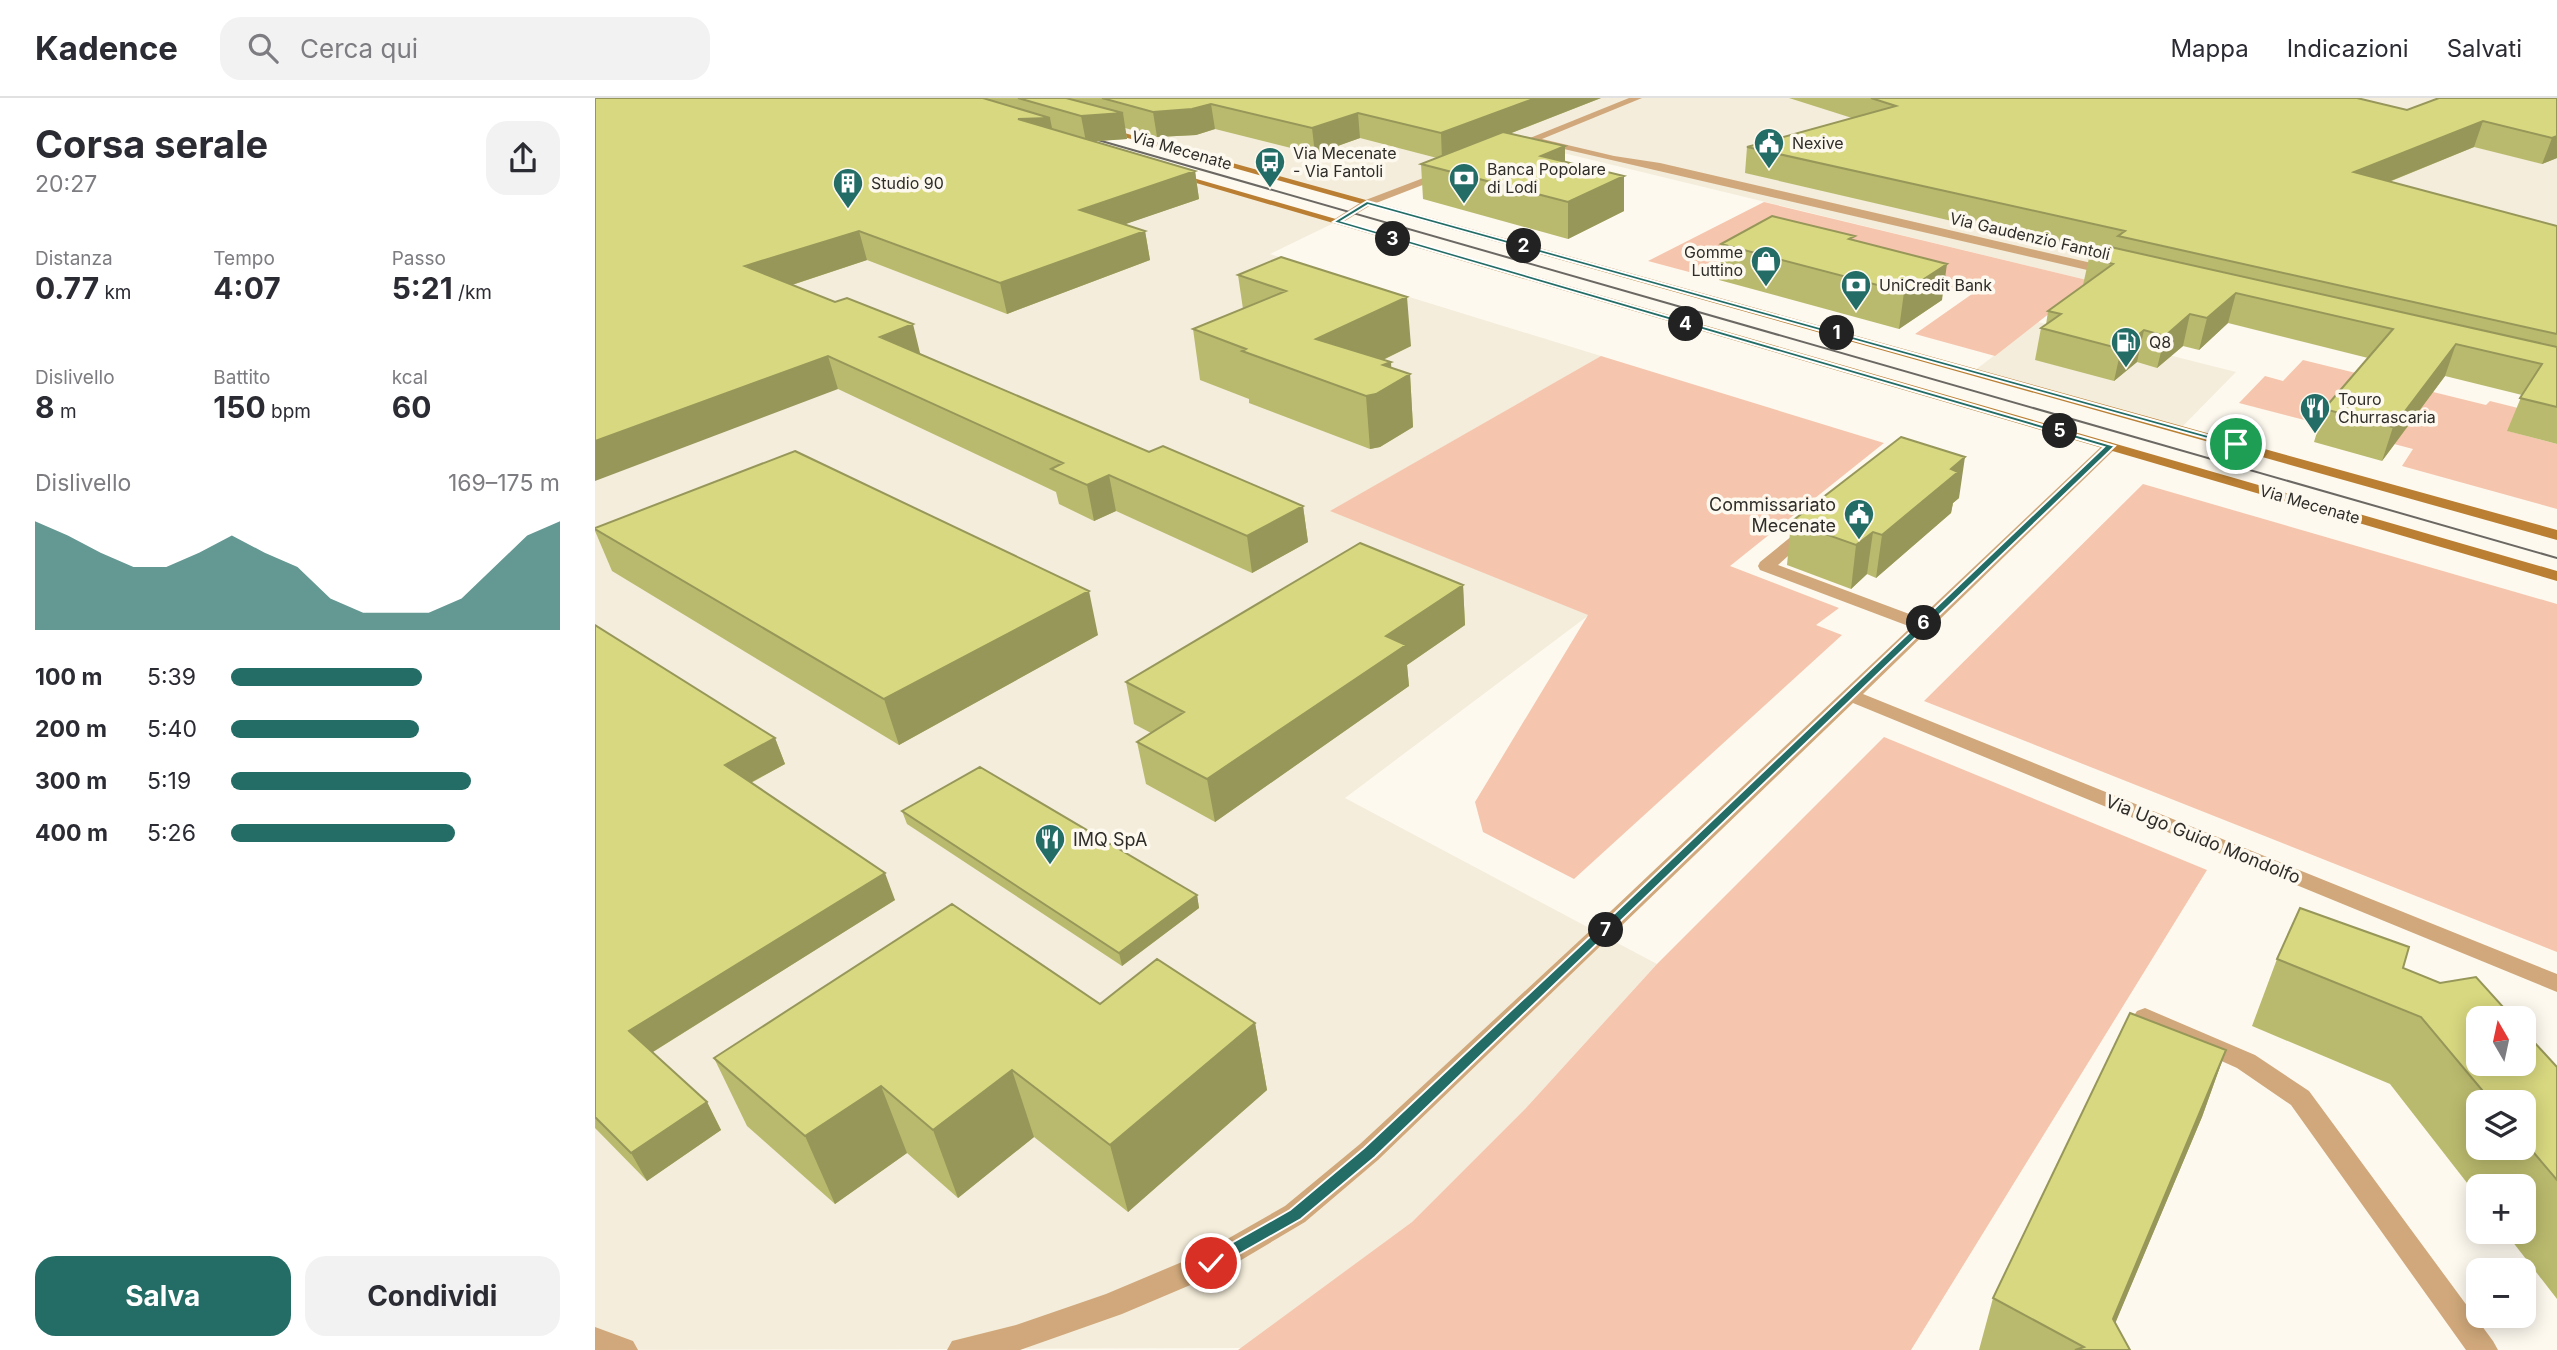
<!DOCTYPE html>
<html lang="it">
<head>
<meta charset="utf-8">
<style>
  :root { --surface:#fff; --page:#f2f2f3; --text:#2b2b33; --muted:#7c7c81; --line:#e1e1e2; --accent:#236d66 }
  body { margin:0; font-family:Inter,sans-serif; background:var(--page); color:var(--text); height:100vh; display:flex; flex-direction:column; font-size:26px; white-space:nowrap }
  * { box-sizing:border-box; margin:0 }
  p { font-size:23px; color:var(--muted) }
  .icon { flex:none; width:38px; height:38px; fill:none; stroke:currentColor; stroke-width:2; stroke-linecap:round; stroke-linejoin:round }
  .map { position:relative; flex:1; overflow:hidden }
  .panel { display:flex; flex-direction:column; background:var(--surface); width:595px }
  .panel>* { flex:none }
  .needle { width:46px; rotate:351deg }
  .tools { position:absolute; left:1871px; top:908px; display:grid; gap:14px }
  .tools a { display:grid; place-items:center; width:70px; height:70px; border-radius:14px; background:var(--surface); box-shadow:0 4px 18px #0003; font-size:35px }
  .pin { position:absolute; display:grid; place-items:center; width:60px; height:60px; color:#fff; margin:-30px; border:4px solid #fff; border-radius:50%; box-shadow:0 2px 7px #0007 }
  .km { position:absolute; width:35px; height:35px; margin:-18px; border-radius:50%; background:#222; color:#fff; font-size:19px; line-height:35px; text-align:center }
  .round { display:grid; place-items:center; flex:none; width:74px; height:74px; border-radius:21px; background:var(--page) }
  .overview { display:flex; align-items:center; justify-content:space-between; height:119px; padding:0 35px }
  h1 { font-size:38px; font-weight:700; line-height:52px }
  .figures { display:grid; grid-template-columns:repeat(3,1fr); gap:10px; height:119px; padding:7px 35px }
  .figures div { display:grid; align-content:center }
  .figures b { font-size:30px; font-weight:700 }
  .figures small { font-size:19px; font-weight:400 }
  .figures p { font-size:19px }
  .chart { height:196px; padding:14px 35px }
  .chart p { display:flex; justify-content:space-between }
  .chart svg { width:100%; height:126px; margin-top:7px; fill:var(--accent); opacity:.7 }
  .cta { display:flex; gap:14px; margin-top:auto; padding:14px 35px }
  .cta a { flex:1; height:80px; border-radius:21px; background:var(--accent); color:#fff; font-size:28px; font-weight:700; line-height:80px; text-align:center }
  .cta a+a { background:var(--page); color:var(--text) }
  ul { padding:0 35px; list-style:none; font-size:23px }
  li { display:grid; grid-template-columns:112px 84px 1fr; align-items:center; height:52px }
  li i { height:18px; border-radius:9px; background:var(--accent) }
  header { display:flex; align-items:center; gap:42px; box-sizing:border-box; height:98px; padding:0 35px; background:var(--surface); border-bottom:2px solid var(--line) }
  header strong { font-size:33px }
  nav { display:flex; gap:38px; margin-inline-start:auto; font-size:24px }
  .search { width:490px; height:63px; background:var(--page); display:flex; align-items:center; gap:18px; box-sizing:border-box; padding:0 24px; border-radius:21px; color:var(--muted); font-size:26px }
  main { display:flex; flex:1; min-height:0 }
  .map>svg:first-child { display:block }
  .built { fill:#f4eddb }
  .green { fill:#f5c6ad }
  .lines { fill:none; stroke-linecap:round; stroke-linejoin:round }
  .minor { fill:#d0a87b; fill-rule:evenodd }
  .secondary { fill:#ba7f33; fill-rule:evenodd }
  .tram { stroke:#6b6863; stroke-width:2 }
  .wall { fill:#baba6e; fill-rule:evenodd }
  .shaded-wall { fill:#97975a }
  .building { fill:#d8d880; stroke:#97975a; stroke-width:2 }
  .route { fill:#236d66; stroke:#fff; stroke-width:2 }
  .labels { text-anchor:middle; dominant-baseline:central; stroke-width:7; stroke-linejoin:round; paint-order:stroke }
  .far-poi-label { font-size:16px; fill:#2f2d29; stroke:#fdf9ef; text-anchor:start }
  .far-street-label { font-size:16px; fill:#2f2d29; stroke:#fdf9ef }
  .poi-label { font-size:18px; fill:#2f2d29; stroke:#fdf9ef; text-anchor:end }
  .street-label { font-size:18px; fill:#2f2d29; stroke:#fdf9ef }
</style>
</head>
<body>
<header>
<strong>Kadence</strong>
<div class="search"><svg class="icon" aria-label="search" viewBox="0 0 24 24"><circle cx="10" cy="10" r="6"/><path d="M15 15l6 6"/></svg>Cerca qui</div>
<nav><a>Mappa</a><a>Indicazioni</a><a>Salvati</a></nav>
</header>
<main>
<section class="panel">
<div class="overview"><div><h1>Corsa serale</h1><p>20:27</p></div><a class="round"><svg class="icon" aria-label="share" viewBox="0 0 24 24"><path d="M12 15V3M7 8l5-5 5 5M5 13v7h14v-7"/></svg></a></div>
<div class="figures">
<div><p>Distanza</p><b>0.77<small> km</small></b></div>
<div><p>Tempo</p><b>4:07</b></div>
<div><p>Passo</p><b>5:21<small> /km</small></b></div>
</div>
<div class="figures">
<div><p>Dislivello</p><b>8<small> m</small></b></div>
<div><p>Battito</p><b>150<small> bpm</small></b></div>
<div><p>kcal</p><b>60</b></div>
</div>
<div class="chart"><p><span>Dislivello</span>169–175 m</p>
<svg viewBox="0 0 160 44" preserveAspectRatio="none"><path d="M0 44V6L10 11L20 17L30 22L40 22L50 17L60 11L70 17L80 22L90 33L100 38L110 38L120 38L130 33L140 22L150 11L160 6V44z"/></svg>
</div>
<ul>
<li><b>100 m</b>5:39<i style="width:58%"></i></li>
<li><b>200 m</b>5:40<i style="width:57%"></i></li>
<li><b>300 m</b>5:19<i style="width:73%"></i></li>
<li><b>400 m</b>5:26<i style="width:68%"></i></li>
</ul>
<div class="cta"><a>Salva</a><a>Condividi</a></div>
</section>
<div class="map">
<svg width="1962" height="1252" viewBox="0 0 1962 1252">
  <rect width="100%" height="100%" fill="#fdf9ef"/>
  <!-- built -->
  <path class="built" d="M 0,0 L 323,0 L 741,124 L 675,156 L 1006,258 L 736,413 L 994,517 L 750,700 L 1062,866 L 931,1010 L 817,1124 L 647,1250 L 0,1252 Z
    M 401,0 L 1962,0 L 1962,296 L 927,45 L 772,105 Z
    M 1443,224 L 1641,274 L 1585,331 L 1379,273 Z"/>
  <!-- green -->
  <path class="green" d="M 1169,104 L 1496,183 L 1400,258 L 1320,236 L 1377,196 L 1173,143 L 1109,178 L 1053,163 Z
    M 1006,258 L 1289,345 L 1135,468 L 1244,510 L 1221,527 L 1247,537 L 979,781 L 888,734 L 880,704 L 993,517 L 735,413 Z
    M 1708,262 L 1891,307 L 1895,303 L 1927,311 L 1913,333 L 1962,346 L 1962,411 L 1807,368 L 1818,351 L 1799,346 L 1824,313 L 1733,328 L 1644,305 L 1670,278 L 1688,283 Z
    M 1548,386 L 1962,506 L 1962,854 L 1329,603 Z
    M 1289,639 L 1612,772 L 1316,1252 L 643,1252 L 817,1124 L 931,1010 L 1062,866 Z"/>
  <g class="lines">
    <!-- minor -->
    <path class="minor" d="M 1034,0 L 1047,0 L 947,41 L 1019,58 L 1065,65 L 1518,170 L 1524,174 L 1518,178 L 930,42 Z
      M 852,71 L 857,74 L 856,76 L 776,107 L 745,126 L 735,124 L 768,103 Z
      M 1515,344 L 1522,348 L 1520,351 L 1268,596 L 1962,876 L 1962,894 L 1258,605 L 783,1062 L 710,1124 L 626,1174 L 527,1216 L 425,1252 L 352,1252 L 357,1243 L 421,1227 L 511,1196 L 606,1156 L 690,1108 L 765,1046 L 999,829 L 1316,529 L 1165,472 L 1163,468 L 1165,464 L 1208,429 L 1220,429 L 1222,432 L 1183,467 L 1325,520 L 1510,345 Z
      M 1550,910 L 1660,957 L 1714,993 L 1898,1243 L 1903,1252 L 1871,1252 L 1696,1007 L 1642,970 L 1542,925 L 1538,919 L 1542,913 Z
      M 0,1229 L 38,1243 L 43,1252 L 0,1252 Z"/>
    <!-- secondary -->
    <path class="secondary" d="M 504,28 L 1962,432 L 1962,442 L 504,32 Z
      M 574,73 L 1962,473 L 1962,483 L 574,77 Z"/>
    <!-- tram -->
    <path class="tram" d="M 489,38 L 1962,460"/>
  </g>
  <!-- wall -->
  <path class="wall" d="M 0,0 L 1006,0 L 914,36 L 970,48 L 970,64 L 1029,113 L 973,141 L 828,101 L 826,66 L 842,60 L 765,40 L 720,56 L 620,31 L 601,37 L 562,39 L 530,30 L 532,41 L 497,43 L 600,73 L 604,101 L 530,126 L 550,133 L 555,162 L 412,216 L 272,162 L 197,187 L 326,256 L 554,354 L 708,408 L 713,444 L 657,475 L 521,413 L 499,423 L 464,406 L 461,394 L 243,291 Z
    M 1194,0 L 1762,0 L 1812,12 L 1962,0 L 1962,60 L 1947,66 L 1879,49 L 1794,84 L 1962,128 L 1962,346 L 1912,333 L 1927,297 L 1850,278 L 1787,363 L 1719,344 L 1729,311 L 1773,260 L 1633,225 L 1604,252 L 1588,248 L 1562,270 L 1542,264 L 1519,283 L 1440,262 L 1446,230 L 1451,227 L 1453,213 L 1488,187 L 1494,160 L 1499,156 L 1150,75 L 1152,49 L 1257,20 Z
    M 1260,143 L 1347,202 L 1304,231 L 1124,182 L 1126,146 Z
    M 686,159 L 816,248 L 788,262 L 796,264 L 796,270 L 815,276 L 818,329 L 785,349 L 775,351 L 654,305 L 654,301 L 605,282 L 598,231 L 648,211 L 643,177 Z
    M 1364,400 L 1358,405 L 1356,415 L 1281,480 L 1272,476 L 1256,491 L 1192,467 L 1196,424 Z
    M 0,430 L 503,537 L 304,647 L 17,473 L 0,433 Z
    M 868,487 L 870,527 L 812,567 L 814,588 L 620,724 L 551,686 L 542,644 L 556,635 L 539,626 L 531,584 Z
    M 0,527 L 180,640 L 190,666 L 156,685 L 300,802 L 58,954 L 112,1004 L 126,1032 L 52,1083 L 0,1030 Z
    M 307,713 L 602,797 L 604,810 L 527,868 L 312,726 Z
    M 1682,861 L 1808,870 L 1962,969 L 1962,1201 L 1910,1134 L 1928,1134 L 1928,1088 L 1883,1088 L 1883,1099 L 1795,986 L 1657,928 ZM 1883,1004 L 1928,1004 L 1928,1050 L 1883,1050 Z
    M 505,906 L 660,925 L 672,992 L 533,1114 L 439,1039 L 363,1100 L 312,1055 L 240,1106 L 152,1028 L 119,960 Z
    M 1631,952 L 1607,1019 L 1520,1225 L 1535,1252 L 1384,1252 L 1398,1200 Z"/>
  <!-- shaded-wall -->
  <path class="shaded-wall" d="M 941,0 L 1006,0 L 847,62 L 846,35 Z
    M 616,6 L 620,31 L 601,37 L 562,39 L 558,14 Z
    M 528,15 L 532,41 L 491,44 L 486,18 Z
    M 763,15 L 765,40 L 720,56 L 717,30 Z
    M 455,20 L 460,45 L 423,21 Z
    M 1888,23 L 1879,49 L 1751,101 L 1759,74 Z
    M 1962,38 L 1962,60 L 1947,66 L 1957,40 Z
    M 970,48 L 970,82 L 946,58 Z
    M 600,73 L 604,101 L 490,140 L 485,112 Z
    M 1029,78 L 1029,113 L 973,141 L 973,104 Z
    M 264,133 L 272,162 L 160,199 L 150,168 Z
    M 550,133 L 555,162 L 412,216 L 405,185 Z
    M 1352,166 L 1347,202 L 1304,231 L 1309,194 Z
    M 1641,195 L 1633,225 L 1604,252 L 1612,220 Z
    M 812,199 L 816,248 L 738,286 L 721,241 Z
    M 1595,216 L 1588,248 L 1562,270 L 1570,238 Z
    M 318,226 L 326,259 L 285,239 Z
    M 1549,232 L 1542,264 L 1519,283 L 1526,251 Z
    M 1861,246 L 1850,278 L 1787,363 L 1798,329 Z
    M 233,258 L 243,291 L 0,383 L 0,343 Z
    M 796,264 L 797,286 L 815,276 L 818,329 L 785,349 L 775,351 L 771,298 L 788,267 Z
    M 1370,359 L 1364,400 L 1358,405 L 1356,415 L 1281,480 L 1287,437 L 1356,371 Z
    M 514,377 L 521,413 L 499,423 L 492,387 Z
    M 708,408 L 713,444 L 657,475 L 652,438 Z
    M 1278,434 L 1272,476 L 1256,491 L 1261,447 Z
    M 868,487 L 870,527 L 812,567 L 814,588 L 620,724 L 612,681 L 791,538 Z
    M 494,493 L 503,537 L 304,647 L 289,601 Z
    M 180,640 L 190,666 L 140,693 L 130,667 Z
    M 290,775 L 300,802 L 48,960 L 34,933 Z
    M 602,797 L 604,810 L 527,868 L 524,855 Z
    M 660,925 L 672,992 L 533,1114 L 515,1047 Z
    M 1631,952 L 1607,1019 L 1509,1252 L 1518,1221 Z
    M 417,972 L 439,1039 L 363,1100 L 338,1032 Z
    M 286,988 L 312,1055 L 240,1106 L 210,1038 Z
    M 112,1004 L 126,1032 L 52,1083 L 36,1055 Z"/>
  <!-- building -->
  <path class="building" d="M 0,0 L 388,0 L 455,20 L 423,21 L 600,73 L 485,112 L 550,133 L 405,185 L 264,133 L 150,168 L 240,204 L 252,200 L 318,226 L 285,239 L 554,354 L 568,348 L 708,408 L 652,438 L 514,377 L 492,387 L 456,371 L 468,365 L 233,258 L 0,343 Z
    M 423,0 L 471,0 L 528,15 L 486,18 Z
    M 507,0 L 941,0 L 846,35 L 763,15 L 717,30 L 616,6 L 597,11 L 558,14 Z
    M 1276,0 L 1762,0 L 1812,12 L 1844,0 L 1962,0 L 1962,38 L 1957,40 L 1888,23 L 1759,74 L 1962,128 L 1962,236 L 1523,138 L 1530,133 L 1152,49 L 1301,8 Z
    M 908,34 L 970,48 L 946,58 L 1029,78 L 973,104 L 826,66 Z
    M 1177,118 L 1260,138 L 1254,141 L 1352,166 L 1309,194 L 1126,146 Z
    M 1511,148 L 1962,249 L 1962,309 L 1925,300 L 1947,266 L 1861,246 L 1798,329 L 1729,311 L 1798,231 L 1641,195 L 1612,220 L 1595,216 L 1570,238 L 1549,232 L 1526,251 L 1446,230 L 1466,216 L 1453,213 L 1518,166 L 1494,160 Z
    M 686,159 L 812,199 L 721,241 L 796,264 L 788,267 L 815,276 L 781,296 L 771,298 L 647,253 L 651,251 L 598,231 L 691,193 L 643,177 Z
    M 1306,339 L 1370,359 L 1356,371 L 1363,374 L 1287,437 L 1278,434 L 1261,447 L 1196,424 Z
    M 200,353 L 494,493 L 289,601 L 0,431 L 0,430 Z
    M 765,445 L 868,487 L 791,538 L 811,547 L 612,681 L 542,644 L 589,614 L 531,584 Z
    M 0,527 L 180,640 L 130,667 L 290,775 L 34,933 L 112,1004 L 36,1055 L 0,1019 Z
    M 385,669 L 602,797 L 524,855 L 307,713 Z
    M 357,806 L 505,906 L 562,861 L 660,925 L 515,1047 L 417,972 L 338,1032 L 286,988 L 210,1038 L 119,960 Z
    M 1705,810 L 1814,849 L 1808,870 L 1845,885 L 1881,879 L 1918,920 L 1883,920 L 1883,966 L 1928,966 L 1928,932 L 1962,969 L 1962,1082 L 1928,1042 L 1928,1004 L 1897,1004 L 1826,919 L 1682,861 Z
    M 1535,915 L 1631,952 L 1518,1221 L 1535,1252 L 1480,1252 L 1489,1249 L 1398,1200 Z"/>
  <!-- route -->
  <path class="route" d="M 772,103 L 1645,346 L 1638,348 L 773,107 L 747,123 L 1520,348 L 780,1059 L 706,1121 L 616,1172 L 610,1170 L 607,1165 L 610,1160 L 695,1112 L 769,1050 L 1002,832 L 1509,349 L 738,124 Z"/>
  <!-- icons -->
  <defs>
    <g id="civic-pin" transform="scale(1.575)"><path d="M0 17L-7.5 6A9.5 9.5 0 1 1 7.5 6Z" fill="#236d66" stroke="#fdf9ef"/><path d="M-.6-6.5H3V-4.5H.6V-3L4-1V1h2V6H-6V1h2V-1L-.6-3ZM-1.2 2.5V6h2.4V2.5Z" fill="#fff"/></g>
    <g id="bus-pin" transform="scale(1.575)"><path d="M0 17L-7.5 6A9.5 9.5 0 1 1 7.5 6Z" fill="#236d66" stroke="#fdf9ef"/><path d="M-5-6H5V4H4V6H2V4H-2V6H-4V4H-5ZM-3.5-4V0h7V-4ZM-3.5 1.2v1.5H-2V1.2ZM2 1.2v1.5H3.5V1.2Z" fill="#fff"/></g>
    <g id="bank-pin" transform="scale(1.575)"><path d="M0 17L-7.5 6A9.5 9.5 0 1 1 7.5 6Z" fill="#236d66" stroke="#fdf9ef"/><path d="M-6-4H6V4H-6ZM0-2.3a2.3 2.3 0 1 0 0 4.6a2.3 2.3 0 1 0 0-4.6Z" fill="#fff"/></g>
    <g id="building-pin" transform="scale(1.575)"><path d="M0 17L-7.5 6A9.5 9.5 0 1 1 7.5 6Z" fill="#236d66" stroke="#fdf9ef"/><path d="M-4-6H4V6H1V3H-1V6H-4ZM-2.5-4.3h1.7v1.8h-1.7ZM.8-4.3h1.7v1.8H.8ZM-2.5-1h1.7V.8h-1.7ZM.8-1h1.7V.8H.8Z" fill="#fff"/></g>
    <g id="shop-pin" transform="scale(1.575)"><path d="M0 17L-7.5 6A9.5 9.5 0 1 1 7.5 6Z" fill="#236d66" stroke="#fdf9ef"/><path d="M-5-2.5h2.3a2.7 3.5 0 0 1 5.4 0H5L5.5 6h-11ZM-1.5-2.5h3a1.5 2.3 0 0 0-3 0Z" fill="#fff"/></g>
    <g id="fuel-pin" transform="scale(1.575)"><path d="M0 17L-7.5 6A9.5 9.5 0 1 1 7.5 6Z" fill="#236d66" stroke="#fdf9ef"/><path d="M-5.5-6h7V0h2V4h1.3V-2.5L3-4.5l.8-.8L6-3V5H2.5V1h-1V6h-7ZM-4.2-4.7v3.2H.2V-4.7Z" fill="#fff"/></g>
    <g id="restaurant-pin" transform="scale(1.575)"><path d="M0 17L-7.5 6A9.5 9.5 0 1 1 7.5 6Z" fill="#236d66" stroke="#fdf9ef"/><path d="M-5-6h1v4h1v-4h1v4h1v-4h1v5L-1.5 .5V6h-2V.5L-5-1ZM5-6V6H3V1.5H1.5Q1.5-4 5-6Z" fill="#fff"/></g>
  </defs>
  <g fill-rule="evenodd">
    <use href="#civic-pin" x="1174" y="45"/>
    <use href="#bus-pin" x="675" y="64"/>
    <use href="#bank-pin" x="869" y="80"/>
    <use href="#building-pin" x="253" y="85"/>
    <use href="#shop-pin" x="1171" y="163"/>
    <use href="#bank-pin" x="1261" y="187"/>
    <use href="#fuel-pin" x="1531" y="244"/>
    <use href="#restaurant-pin" x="1720" y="310"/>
    <use href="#civic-pin" x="1264" y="416"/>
    <use href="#restaurant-pin" x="455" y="741"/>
  </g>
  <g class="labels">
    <!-- far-poi labels -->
    <g class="far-poi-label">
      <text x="1197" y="45">Nexive</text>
      <text x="698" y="55">Via Mecenate<tspan x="698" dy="18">- Via Fantoli</tspan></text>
      <text x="892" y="71">Banca Popolare<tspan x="892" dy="18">di Lodi</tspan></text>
      <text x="276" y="85">Studio 90</text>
      <text x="1148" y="154" text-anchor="end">Gomme<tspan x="1148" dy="18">Luttino</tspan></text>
      <text x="1284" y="187">UniCredit Bank</text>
      <text x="1554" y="244">Q8</text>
      <text x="1743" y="301">Touro<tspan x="1743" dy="18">Churrascaria</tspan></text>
    </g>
    <!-- far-street labels -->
    <g class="far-street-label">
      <text transform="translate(587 52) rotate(16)">Via Mecenate</text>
      <text transform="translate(1435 138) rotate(13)">Via Gaudenzio Fantoli</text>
      <text transform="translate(1715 406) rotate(16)">Via Mecenate</text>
    </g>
    <!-- poi labels -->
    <g class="poi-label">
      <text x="1241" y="406">Commissariato<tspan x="1241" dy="21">Mecenate</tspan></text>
      <text x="478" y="741" text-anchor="start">IMQ SpA</text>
    </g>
    <!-- street labels -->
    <g class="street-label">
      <text transform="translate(1608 741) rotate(22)">Via Ugo Guido Mondolfo</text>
    </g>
  </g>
</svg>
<div class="tools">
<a><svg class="needle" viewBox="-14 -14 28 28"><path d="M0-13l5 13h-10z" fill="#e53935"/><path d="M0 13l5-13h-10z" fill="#7c7c81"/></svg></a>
<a><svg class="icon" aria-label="layers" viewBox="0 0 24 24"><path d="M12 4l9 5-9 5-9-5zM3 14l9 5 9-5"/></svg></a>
<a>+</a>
<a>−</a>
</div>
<div class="pin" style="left:1641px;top:346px;background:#1e9e55"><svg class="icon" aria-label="arrive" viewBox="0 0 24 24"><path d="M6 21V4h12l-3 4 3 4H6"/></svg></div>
<div class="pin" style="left:616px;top:1165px;background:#d93025"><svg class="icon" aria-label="check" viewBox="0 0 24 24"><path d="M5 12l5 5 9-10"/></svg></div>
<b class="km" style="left:1242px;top:235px">1</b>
<b class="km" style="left:929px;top:148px">2</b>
<b class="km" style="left:798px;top:141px">3</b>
<b class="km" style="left:1091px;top:226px">4</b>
<b class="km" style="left:1465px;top:333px">5</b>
<b class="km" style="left:1329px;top:525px">6</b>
<b class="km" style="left:1011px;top:832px">7</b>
</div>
</main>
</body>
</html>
